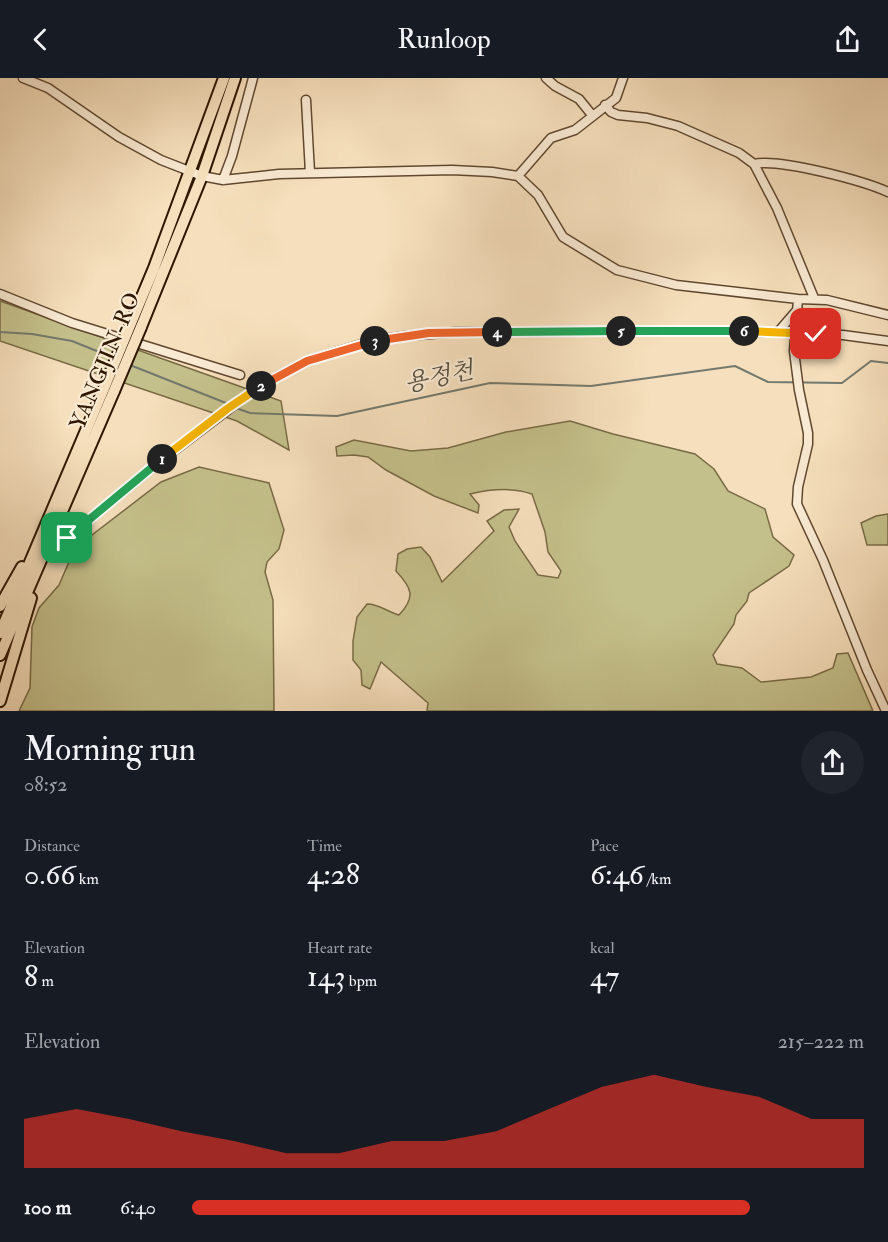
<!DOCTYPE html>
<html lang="en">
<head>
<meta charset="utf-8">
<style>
  :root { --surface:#171b24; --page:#20242c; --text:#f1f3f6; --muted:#9ea1a6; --accent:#d93025 }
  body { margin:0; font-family:"IM FELL Double Pica","Noto Serif KR",serif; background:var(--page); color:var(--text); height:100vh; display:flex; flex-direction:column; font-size:22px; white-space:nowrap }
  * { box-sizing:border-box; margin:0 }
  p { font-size:20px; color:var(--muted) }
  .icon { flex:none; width:33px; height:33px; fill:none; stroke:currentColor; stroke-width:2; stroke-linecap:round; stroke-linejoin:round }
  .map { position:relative; height:633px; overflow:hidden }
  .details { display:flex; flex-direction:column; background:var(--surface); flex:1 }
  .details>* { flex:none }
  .pin { position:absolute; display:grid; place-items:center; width:51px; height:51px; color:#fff; margin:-26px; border-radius:12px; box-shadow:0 3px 9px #0006 }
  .km { position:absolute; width:30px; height:30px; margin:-15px; border-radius:50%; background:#222; color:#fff; font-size:16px; line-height:30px; text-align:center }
  .round { display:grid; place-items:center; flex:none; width:63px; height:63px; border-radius:32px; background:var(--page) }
  .overview { display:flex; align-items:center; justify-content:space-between; height:102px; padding:0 24px }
  h1 { font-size:33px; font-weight:600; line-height:45px }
  .figures { display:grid; grid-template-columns:repeat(3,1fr); gap:9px; height:102px; padding:6px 24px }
  .figures div { display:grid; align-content:center }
  .figures b { font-size:30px; font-weight:600 }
  .figures small { font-size:16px; font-weight:400 }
  .figures p { font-size:16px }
  .chart { height:168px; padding:12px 24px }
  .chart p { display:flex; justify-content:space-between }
  .chart svg { width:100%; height:108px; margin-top:6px; fill:var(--accent); opacity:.7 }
  ul { padding:0 24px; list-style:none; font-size:20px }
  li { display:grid; grid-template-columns:96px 72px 1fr; align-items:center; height:45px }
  li i { height:15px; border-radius:8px; background:var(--accent) }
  header { display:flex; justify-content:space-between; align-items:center; height:78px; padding:0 24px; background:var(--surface); font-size:27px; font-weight:600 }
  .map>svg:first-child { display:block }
  .green { fill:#c4c08b; stroke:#796b46; stroke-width:1.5 }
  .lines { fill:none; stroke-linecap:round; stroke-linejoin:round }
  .stream { stroke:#72796e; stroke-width:2 }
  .minor-tunnel { stroke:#ceb796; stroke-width:8; stroke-dasharray:8 4; stroke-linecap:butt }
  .minor-casing { stroke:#60482f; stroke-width:11 }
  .major-casing { stroke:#2e1600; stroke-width:14 }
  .minor { stroke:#f9ead3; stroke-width:8 }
  .major { stroke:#f6dfbc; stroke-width:10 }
  .major-bridge-casing { stroke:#2e1600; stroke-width:14; stroke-linecap:butt }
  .major-bridge { stroke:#f6dfbc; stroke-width:10 }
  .split-1-casing { stroke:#fff; stroke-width:12 }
  .split-2-casing { stroke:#fff; stroke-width:12 }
  .split-3-casing { stroke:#fff; stroke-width:12 }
  .split-4-casing { stroke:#fff; stroke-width:12 }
  .split-5-casing { stroke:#fff; stroke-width:12 }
  .split-6-casing { stroke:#fff; stroke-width:12 }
  .split-7-casing { stroke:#fff; stroke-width:12 }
  .split-1 { stroke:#22a559; stroke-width:8 }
  .split-2 { stroke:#f5b400; stroke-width:8 }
  .split-3 { stroke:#f0652b; stroke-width:8 }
  .split-4 { stroke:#f0652b; stroke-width:8 }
  .split-5 { stroke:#22a559; stroke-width:8 }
  .split-6 { stroke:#22a559; stroke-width:8 }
  .split-7 { stroke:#f5b400; stroke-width:8 }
  .labels { text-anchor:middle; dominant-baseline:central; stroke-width:4.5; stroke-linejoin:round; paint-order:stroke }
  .street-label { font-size:22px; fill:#2e1600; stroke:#f9ead3 }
  .water-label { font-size:24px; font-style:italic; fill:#565040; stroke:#f9ead3 }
</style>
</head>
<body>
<header><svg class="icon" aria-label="back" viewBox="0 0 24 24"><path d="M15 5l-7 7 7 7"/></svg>Runloop<svg class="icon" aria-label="share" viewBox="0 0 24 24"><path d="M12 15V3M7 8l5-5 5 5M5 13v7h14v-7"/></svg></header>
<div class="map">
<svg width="888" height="633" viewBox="0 0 888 633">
  <rect width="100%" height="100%" fill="#f6dfbc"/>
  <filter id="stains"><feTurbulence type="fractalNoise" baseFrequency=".00333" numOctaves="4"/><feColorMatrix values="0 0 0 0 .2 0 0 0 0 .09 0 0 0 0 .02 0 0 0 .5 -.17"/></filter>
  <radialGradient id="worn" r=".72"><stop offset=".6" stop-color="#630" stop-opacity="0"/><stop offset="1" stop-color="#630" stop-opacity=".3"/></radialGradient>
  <!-- green -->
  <path class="green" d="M 0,223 L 281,323 L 289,372 L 237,343 L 0,263 Z
    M 570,343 L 613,356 L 695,376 L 714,391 L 728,413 L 765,431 L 773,459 L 794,477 L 789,488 L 749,515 L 747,523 L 736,537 L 734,546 L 713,577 L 717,586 L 742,590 L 761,604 L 811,599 L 833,590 L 837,576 L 848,575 L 873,633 L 427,633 L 428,625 L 381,584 L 370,611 L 362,607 L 361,592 L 353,582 L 353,563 L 357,539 L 367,526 C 380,526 387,534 399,537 C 416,519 412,510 396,493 L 398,476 L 407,471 L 421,469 L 430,479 L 442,504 L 494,453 L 487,443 L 504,432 L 519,431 L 509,449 L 515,463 L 538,497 L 558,500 L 561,493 L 548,474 L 545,454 L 532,416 C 512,409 491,411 470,416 L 479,427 L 478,435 L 434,418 L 386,392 L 368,379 L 354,377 L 337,378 L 336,369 L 354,362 L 411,373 L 448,370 L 506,354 Z
    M 199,389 L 269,405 L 284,452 L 279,471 L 267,484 L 265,494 L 273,522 L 274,633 L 19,633 L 30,610 L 32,549 L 39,530 L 59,507 L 75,470 L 161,404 Z
    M 888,436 L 888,467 L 867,467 L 861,445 L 876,438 Z"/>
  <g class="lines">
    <!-- stream -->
    <path class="stream" d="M 0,254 L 32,256 L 72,263 L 114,280
      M 130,287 L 231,327
      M 236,330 L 250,335 L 337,338 L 490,305 L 591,308 L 735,288 L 768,304 L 842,305 L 871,283 L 888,285"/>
    <!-- minor-tunnel -->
    <path class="minor-tunnel" d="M 42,481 L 67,460"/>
    <!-- minor casing -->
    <g class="minor-casing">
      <path id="minor" d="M 23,0 L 48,10 L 119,59 L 161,82 L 202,98 L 223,102 L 279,96 L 452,92 L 492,94 L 518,98 L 538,117 L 563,159 L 617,192 L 676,207 L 798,221 L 827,222 L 888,237
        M 546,0 L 555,8 L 579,21 L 592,37
        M 306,22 L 310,95
        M 605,27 L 611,34 L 618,37 L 647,40 L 678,48 L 739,75 L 754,86 C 779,80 864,103 888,114
        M 754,86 L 777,130 L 814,220
        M 518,98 L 551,60 L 575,52 L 616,20 L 623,0
        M 223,102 L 232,78 L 253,0
        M 0,216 L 72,245 L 240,297
        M 798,221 L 794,273 L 799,312 L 808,355 L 808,366 L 798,409 L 797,426 L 823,482 L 867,592 L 886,633
        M 778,254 L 797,232 L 816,256
        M 67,460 L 155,387 L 258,309 L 307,283 L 372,263 L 405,258 L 456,254 L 737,253 L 843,257 L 888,263"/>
    </g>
    <!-- major casing -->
    <g class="major-casing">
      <path id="major" d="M 131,245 L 154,190 L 224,0
        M 141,249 L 202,98 L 235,0
        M 0,528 L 22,489
        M 0,555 L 104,310
        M 0,577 L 114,313
        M 0,623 L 31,520"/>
    </g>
    <!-- minor -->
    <use href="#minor" class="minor"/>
    <!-- major -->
    <use href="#major" class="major"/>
    <!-- major-bridge casing -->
    <g class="major-bridge-casing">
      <path id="major-bridge" d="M 104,310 L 131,245
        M 114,313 L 141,249"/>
    </g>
    <!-- major-bridge -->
    <use href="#major-bridge" class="major-bridge"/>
  </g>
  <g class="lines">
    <!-- split-1 casing -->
    <g class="split-1-casing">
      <path id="split-1" d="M 67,460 L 162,381"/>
    </g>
    <!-- split-2 casing -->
    <g class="split-2-casing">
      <path id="split-2" d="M 162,381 L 227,331 L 261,308"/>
    </g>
    <!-- split-3 casing -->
    <g class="split-3-casing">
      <path id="split-3" d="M 261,308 L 307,283 L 375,263"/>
    </g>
    <!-- split-4 casing -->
    <g class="split-4-casing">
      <path id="split-4" d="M 375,263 L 429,255 L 497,254"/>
    </g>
    <!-- split-5 casing -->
    <g class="split-5-casing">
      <path id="split-5" d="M 497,254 L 621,253"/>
    </g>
    <!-- split-6 casing -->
    <g class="split-6-casing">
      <path id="split-6" d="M 621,253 L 744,253"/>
    </g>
    <!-- split-7 casing -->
    <g class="split-7-casing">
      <path id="split-7" d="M 744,253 L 816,256"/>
    </g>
    <!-- split-1 -->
    <use href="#split-1" class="split-1"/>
    <!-- split-2 -->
    <use href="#split-2" class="split-2"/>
    <!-- split-3 -->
    <use href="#split-3" class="split-3"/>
    <!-- split-4 -->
    <use href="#split-4" class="split-4"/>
    <!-- split-5 -->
    <use href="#split-5" class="split-5"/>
    <!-- split-6 -->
    <use href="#split-6" class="split-6"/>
    <!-- split-7 -->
    <use href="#split-7" class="split-7"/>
  </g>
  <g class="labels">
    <!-- street labels -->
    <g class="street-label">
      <text transform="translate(105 283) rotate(-67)">YANGJIN-RO</text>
    </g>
    <!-- water labels -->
    <g class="water-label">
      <text transform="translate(439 299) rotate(-12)">용정천</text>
    </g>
  </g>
  <rect width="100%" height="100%" filter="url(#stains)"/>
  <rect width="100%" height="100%" fill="url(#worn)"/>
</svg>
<div class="pin" style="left:67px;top:460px;background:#1e9e55"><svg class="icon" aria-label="arrive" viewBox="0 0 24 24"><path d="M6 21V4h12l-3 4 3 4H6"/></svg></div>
<div class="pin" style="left:816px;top:256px;background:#d93025"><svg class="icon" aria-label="check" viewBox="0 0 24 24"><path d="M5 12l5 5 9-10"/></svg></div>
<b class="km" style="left:162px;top:381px">1</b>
<b class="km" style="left:261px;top:308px">2</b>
<b class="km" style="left:375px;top:263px">3</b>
<b class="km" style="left:497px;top:254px">4</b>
<b class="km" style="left:621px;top:253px">5</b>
<b class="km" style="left:744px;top:253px">6</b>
</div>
<section class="details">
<div class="overview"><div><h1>Morning run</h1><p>08:52</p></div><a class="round"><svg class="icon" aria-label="share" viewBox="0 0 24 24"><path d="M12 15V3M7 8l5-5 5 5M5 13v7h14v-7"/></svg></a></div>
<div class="figures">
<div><p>Distance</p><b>0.66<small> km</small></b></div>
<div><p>Time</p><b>4:28</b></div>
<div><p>Pace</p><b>6:46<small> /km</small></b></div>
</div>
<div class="figures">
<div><p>Elevation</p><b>8<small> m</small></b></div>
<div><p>Heart rate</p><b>143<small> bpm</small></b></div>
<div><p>kcal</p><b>47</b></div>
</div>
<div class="chart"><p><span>Elevation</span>215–222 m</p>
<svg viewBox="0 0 160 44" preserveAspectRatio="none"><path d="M0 44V24L10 20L20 24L30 29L40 33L50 38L60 38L70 33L80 33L90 29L100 20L110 11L120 6L130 11L140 15L150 24L160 24V44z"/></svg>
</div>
<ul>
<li><b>100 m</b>6:40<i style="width:83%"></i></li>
</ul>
</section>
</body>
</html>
